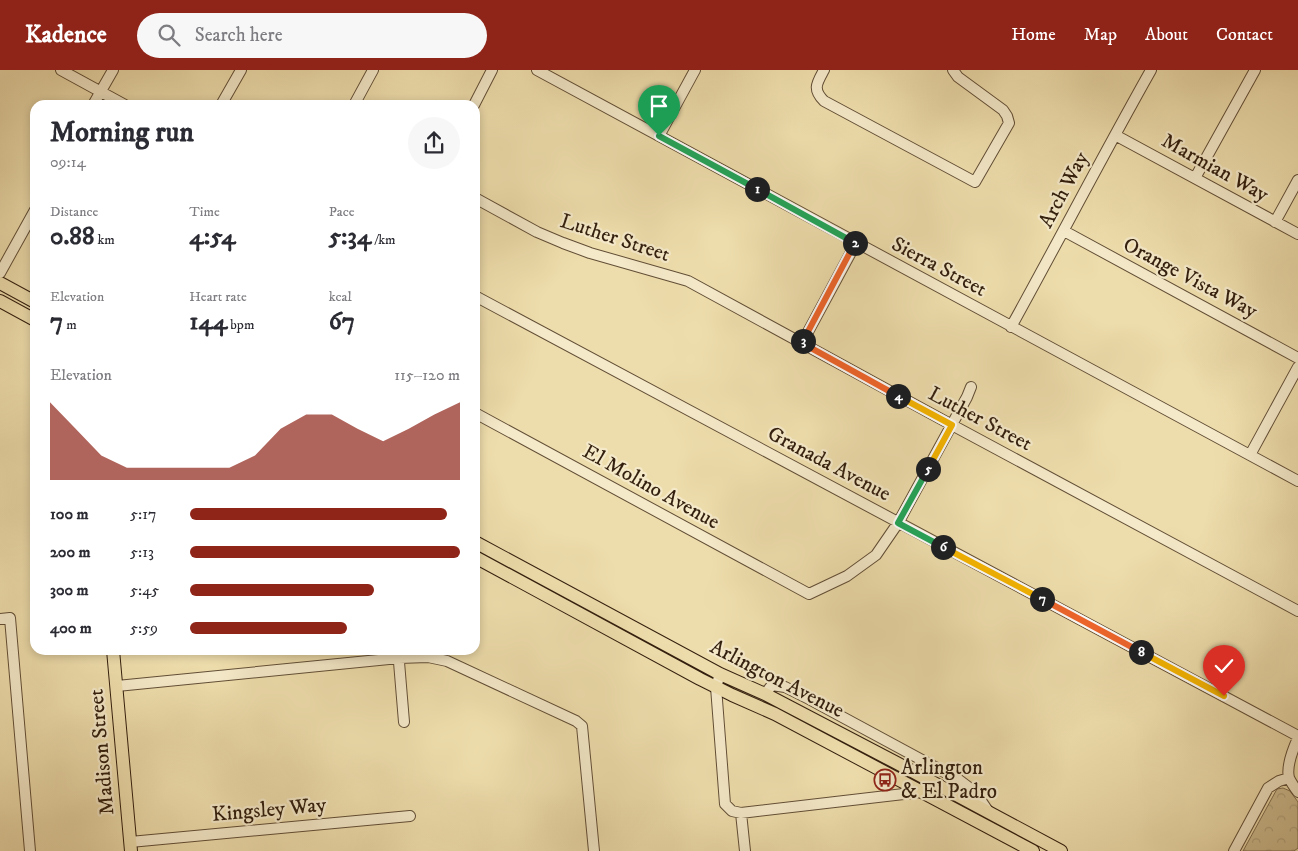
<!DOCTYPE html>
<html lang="en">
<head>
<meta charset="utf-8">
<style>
  :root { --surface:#fff; --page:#f7f7f7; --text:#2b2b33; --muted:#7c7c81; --accent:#8f2418 }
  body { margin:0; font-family:"IM FELL DW Pica",serif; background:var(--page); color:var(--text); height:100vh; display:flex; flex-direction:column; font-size:19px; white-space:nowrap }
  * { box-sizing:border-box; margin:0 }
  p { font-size:16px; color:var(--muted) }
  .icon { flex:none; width:28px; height:28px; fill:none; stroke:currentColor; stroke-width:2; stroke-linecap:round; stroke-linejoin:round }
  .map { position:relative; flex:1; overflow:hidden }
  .drawer { position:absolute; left:30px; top:30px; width:450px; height:555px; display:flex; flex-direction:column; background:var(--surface); border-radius:15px; box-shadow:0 2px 8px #0003 }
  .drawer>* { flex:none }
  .pin { position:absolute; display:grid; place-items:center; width:42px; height:42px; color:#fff; margin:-51px -21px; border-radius:50% 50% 50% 0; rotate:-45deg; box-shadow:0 0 5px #0007 }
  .pin .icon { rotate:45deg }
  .km { position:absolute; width:25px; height:25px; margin:-12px; border-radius:50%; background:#222; color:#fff; font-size:14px; line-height:25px; text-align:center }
  .round { display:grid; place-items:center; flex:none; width:52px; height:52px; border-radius:26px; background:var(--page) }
  .headline { display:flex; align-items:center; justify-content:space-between; height:85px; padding:0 20px }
  h1 { font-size:28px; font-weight:700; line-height:38px }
  .metrics { display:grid; grid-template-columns:repeat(3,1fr); gap:8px; height:85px; padding:5px 20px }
  .metrics div { display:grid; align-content:center }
  .metrics b { font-size:25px; font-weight:700 }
  .metrics small { font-size:14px; font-weight:400 }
  .metrics p { font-size:14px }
  .chart { height:140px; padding:10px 20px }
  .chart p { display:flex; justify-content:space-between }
  .chart svg { width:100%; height:90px; margin-top:5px; fill:var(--accent); opacity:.7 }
  ul { padding:0 20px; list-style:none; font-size:16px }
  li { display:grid; grid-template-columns:80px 60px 1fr; align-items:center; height:38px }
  li i { height:12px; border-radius:6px; background:var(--accent) }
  header { display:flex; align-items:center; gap:30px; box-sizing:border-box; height:70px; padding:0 25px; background:var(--accent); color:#fff }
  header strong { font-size:24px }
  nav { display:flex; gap:28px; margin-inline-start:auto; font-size:18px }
  .search { width:350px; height:45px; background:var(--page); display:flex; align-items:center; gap:12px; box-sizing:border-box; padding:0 18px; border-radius:28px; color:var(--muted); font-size:19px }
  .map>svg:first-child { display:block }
  .forest { fill:url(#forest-crowns); stroke:#806e50 }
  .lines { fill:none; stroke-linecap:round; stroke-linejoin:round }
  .minor-casing { stroke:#624e36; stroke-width:12 }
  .major-casing { stroke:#331f0e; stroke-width:14 }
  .minor { stroke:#f4e9c9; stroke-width:10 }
  .major { stroke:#eeddac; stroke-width:12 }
  .split-1-casing { stroke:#fff; stroke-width:10 }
  .split-2-casing { stroke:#fff; stroke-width:10 }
  .split-3-casing { stroke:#fff; stroke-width:10 }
  .split-4-casing { stroke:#fff; stroke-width:10 }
  .split-5-casing { stroke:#fff; stroke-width:10 }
  .split-6-casing { stroke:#fff; stroke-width:10 }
  .split-7-casing { stroke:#fff; stroke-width:10 }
  .split-8-casing { stroke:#fff; stroke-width:10 }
  .split-9-casing { stroke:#fff; stroke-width:10 }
  .split-1 { stroke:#22a559; stroke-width:6 }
  .split-2 { stroke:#22a559; stroke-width:6 }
  .split-3 { stroke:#f0652b; stroke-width:6 }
  .split-4 { stroke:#f0652b; stroke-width:6 }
  .split-5 { stroke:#f5b400; stroke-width:6 }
  .split-6 { stroke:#22a559; stroke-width:6 }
  .split-7 { stroke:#f5b400; stroke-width:6 }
  .split-8 { stroke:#f0652b; stroke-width:6 }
  .split-9 { stroke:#f5b400; stroke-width:6 }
  .labels { text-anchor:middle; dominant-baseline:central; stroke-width:4.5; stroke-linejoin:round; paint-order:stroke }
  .street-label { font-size:21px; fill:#331f0e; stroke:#f4e9c9 }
  .poi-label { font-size:21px; fill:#331f0e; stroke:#f4e9c9; text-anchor:start }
</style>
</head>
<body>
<header>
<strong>Kadence</strong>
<div class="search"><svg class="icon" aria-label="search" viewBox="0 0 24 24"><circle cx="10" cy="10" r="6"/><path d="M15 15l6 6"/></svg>Search here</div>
<nav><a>Home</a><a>Map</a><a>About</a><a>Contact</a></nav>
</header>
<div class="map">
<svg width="1298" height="781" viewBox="0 0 1298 781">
  <defs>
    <pattern id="forest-crowns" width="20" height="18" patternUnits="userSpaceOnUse" patternTransform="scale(1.25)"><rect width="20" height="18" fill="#cebd91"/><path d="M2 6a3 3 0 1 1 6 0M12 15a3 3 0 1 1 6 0" fill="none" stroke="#b1a27c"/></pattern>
  </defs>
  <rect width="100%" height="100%" fill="#eeddac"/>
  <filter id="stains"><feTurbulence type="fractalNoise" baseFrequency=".004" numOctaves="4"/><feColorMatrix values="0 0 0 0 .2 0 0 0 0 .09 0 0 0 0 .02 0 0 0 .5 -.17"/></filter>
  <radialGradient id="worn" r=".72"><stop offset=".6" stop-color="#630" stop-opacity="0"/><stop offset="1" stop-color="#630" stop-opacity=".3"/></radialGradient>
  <!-- forest -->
  <path class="forest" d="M 1283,718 L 1290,721 L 1298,732 L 1298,778 L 1294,781 L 1243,781 L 1277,719 Z"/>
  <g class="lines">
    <!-- minor casing -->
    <g class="minor-casing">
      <path id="minor" d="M 61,0 L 125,35
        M 537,0 L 1298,411
        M 824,0 C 817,13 812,19 824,31 L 975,112 L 1009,53 L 1007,46 L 1003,40 L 958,7 L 953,0
        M 93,35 L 113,0
        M 221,35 L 241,0
        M 354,35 L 373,0
        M 474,35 L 492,0
        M 1115,65 L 1298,164
        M 659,66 L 695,0
        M 1195,108 L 1255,0
        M 475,128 L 537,162 L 563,173 L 590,183 L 688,211 L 952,355 L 1298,541
        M 1275,152 L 1298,110
        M 1064,161 L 1298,288
        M 0,203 L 35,140
        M 475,226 L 1298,666
        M 1011,257 C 1058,172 1103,85 1151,0
        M 802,273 L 856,173
        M 475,343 L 809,524 L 847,506 L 876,485 L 898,453 L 967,327 L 971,317
        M 1250,385 L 1298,297
        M 0,549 L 10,548 L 30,781
        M 398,580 L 404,652
        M 720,604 L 716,617 L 725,734 L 732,741 L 741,743 L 921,722
        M 117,616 L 399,588 L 428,587 L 447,591 L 576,651 L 582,656 L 594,781
        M 765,624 L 772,615 L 785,617 L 809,629 L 959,710 L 975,722 L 988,741
        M 1298,668 C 1293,679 1286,696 1289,708 C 1291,712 1295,718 1298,722
        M 741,743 L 745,781
        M 130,772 L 410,746
        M 1234,781 L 1268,718 L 1279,711 L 1289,708"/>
    </g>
    <!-- major casing -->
    <g class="major-casing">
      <path id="major" d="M 0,213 L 35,232
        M 0,231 L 35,250
        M 475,472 L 720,604 L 765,624 L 895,692 L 1061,781
        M 475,487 L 700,609 L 732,625 L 775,644 L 1033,781
        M 113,580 L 131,781"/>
    </g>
    <!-- minor -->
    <use href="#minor" class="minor"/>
    <!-- major -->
    <use href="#major" class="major"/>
  </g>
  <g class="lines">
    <!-- split-1 casing -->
    <g class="split-1-casing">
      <path id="split-1" d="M 659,66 L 757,119"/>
    </g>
    <!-- split-2 casing -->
    <g class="split-2-casing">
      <path id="split-2" d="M 757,119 L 855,173"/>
    </g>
    <!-- split-3 casing -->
    <g class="split-3-casing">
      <path id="split-3" d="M 803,271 L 855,173"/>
    </g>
    <!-- split-4 casing -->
    <g class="split-4-casing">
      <path id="split-4" d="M 803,271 L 802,273 L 898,326"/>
    </g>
    <!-- split-5 casing -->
    <g class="split-5-casing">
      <path id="split-5" d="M 898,326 L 952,355 L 928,399"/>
    </g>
    <!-- split-6 casing -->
    <g class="split-6-casing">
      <path id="split-6" d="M 928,399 L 898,453 L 943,477"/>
    </g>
    <!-- split-7 casing -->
    <g class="split-7-casing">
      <path id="split-7" d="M 943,477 L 1042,529"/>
    </g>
    <!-- split-8 casing -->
    <g class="split-8-casing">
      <path id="split-8" d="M 1042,529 L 1141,582"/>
    </g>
    <!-- split-9 casing -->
    <g class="split-9-casing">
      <path id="split-9" d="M 1141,582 L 1224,626"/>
    </g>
    <!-- split-1 -->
    <use href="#split-1" class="split-1"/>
    <!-- split-2 -->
    <use href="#split-2" class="split-2"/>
    <!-- split-3 -->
    <use href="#split-3" class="split-3"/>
    <!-- split-4 -->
    <use href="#split-4" class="split-4"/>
    <!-- split-5 -->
    <use href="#split-5" class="split-5"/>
    <!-- split-6 -->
    <use href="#split-6" class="split-6"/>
    <!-- split-7 -->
    <use href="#split-7" class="split-7"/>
    <!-- split-8 -->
    <use href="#split-8" class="split-8"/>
    <!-- split-9 -->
    <use href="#split-9" class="split-9"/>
  </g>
  <!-- icons -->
  <defs>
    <g id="bus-ring" transform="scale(1.125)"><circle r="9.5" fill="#f4e9c9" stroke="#8f2418" stroke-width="1.5"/><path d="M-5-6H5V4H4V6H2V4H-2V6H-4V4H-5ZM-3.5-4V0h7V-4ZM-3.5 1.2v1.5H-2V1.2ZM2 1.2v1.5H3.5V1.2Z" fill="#8f2418"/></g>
  </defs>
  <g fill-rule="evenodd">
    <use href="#bus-ring" x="885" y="710"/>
  </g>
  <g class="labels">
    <!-- street labels -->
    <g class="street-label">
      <text transform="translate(1215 98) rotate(29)">Marmian Way</text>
      <text transform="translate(1064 120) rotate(-62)">Arch Way</text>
      <text transform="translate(615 168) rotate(18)">Luther Street</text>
      <text transform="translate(939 197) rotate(28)">Sierra Street</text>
      <text transform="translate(1190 208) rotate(28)">Orange Vista Way</text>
      <text transform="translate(980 349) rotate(28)">Luther Street</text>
      <text transform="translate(829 394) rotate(28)">Granada Avenue</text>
      <text transform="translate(651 417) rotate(29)">El Molino Avenue</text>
      <text transform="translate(777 609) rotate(27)">Arlington Avenue</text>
      <text transform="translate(102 682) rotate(-95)">Madison Street</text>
      <text transform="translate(269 740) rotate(-5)">Kingsley Way</text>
    </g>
    <!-- poi labels -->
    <g class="poi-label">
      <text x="901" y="698">Arlington<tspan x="901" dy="24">&amp; El Padro</tspan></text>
    </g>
  </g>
  <rect width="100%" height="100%" filter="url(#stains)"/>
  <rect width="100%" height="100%" fill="url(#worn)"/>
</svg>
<div class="pin" style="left:659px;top:66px;background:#1e9e55"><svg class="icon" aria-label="arrive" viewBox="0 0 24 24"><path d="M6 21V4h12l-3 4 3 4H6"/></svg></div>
<div class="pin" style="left:1224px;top:626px;background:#d93025"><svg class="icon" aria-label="check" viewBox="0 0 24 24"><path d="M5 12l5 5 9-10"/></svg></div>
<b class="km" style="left:757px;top:119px">1</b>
<b class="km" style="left:855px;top:173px">2</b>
<b class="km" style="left:803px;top:271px">3</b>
<b class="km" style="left:898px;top:326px">4</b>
<b class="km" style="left:928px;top:399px">5</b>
<b class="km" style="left:943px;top:477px">6</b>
<b class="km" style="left:1042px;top:529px">7</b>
<b class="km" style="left:1141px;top:582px">8</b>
<section class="drawer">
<div class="headline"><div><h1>Morning run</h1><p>09:14</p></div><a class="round"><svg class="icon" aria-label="share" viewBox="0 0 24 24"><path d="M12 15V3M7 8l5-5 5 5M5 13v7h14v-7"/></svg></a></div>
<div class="metrics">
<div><p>Distance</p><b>0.88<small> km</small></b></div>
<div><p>Time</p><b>4:54</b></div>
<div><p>Pace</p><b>5:34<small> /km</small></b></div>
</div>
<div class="metrics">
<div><p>Elevation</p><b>7<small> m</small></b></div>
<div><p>Heart rate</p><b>144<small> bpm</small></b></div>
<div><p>kcal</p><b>67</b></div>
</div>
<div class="chart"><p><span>Elevation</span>115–120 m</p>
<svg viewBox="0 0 160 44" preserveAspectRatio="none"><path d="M0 44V6L10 19L20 32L30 38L40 38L50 38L60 38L70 38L80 32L90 19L100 12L110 12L120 19L130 25L140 19L150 12L160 6V44z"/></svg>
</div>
<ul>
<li><b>100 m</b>5:17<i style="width:95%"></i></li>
<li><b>200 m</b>5:13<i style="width:100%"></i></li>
<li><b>300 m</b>5:45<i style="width:68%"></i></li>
<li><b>400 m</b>5:59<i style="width:58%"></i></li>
</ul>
</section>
</div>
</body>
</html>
